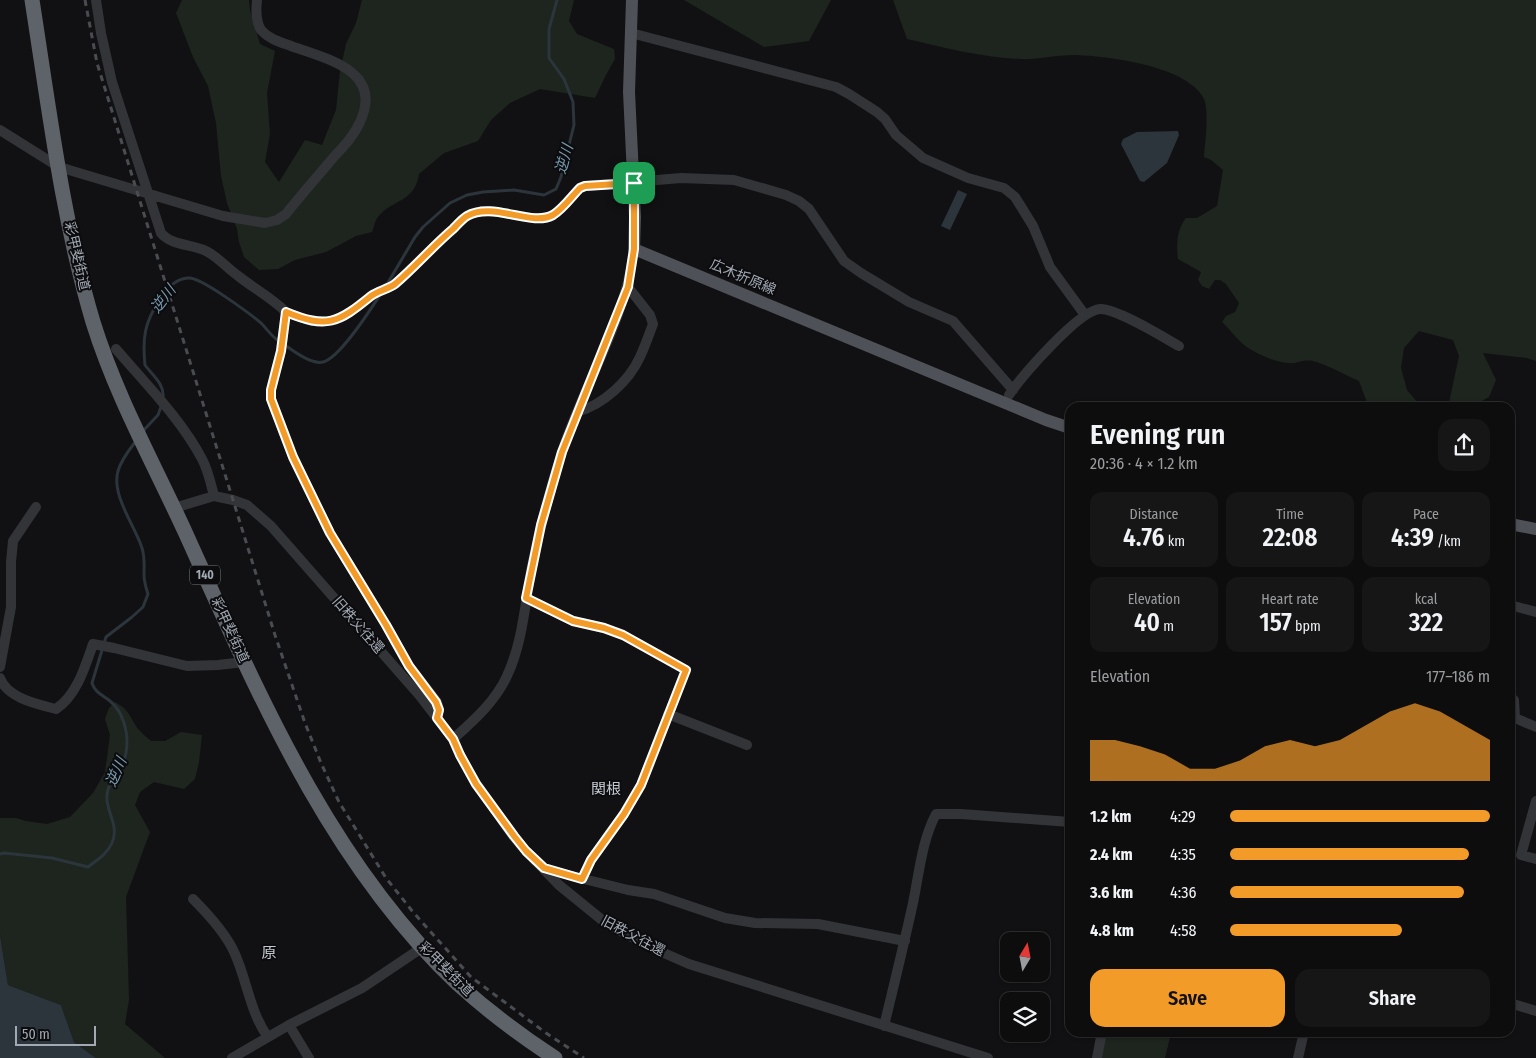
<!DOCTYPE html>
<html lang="en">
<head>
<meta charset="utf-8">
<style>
  :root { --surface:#0d0d0e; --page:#161617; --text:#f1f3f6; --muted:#9a9c9e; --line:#2d2d2e; --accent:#f39b29 }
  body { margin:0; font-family:"Fira Sans Condensed","Noto Sans JP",sans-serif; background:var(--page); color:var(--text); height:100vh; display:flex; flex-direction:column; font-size:19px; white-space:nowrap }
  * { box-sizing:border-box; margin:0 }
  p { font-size:16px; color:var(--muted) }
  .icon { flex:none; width:28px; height:28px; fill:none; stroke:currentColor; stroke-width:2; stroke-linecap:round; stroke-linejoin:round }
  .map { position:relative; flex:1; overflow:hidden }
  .side { position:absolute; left:1065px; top:402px; width:450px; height:635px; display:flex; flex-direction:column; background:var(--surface); border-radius:15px; box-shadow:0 1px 4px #0004,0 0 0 1px var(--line) }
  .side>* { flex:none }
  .needle { width:32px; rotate:10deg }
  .tools { position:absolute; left:1000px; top:932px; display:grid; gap:10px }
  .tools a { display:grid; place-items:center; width:50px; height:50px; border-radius:10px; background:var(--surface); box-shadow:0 1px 4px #0004,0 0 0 1px var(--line); font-size:25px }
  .scale { position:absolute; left:15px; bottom:12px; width:81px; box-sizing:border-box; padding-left:5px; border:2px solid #a2a9b4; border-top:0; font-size:14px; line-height:18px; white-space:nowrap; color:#a2a9b4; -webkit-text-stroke:4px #0c0c0e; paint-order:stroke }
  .pin { position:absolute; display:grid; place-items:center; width:42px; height:42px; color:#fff; margin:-21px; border-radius:10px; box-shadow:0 2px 8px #0006 }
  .round { display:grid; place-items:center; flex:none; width:52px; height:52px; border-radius:15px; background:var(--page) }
  .head { display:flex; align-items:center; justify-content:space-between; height:85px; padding:0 25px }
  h1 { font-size:28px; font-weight:600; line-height:38px }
  .figures { display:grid; grid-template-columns:repeat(3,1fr); gap:8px; height:85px; padding:5px 25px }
  .figures div { display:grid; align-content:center; border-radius:12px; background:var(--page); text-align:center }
  .figures b { font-size:25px; font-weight:600 }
  .figures small { font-size:14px; font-weight:400 }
  .figures p { font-size:14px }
  .chart { height:140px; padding:10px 25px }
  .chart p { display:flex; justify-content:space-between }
  .chart svg { width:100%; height:90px; margin-top:5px; fill:var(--accent); opacity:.7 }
  .action { display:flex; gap:10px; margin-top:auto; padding:10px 25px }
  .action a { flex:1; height:58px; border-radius:15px; background:var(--accent); color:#111; font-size:20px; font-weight:600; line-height:58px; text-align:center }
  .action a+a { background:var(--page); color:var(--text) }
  ul { padding:0 25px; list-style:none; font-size:16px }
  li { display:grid; grid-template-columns:80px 60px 1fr; align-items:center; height:38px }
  li i { height:12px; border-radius:6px; background:var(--accent) }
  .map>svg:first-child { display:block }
  .green { fill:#1d251e }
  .water { fill:#2b353b }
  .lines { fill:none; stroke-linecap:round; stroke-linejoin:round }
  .stream { stroke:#2b353b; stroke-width:3 }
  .minor { stroke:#323438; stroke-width:10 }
  .major { stroke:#4e5157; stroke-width:12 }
  .highway { stroke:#5e6269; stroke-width:15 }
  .rail { stroke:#494c51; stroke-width:3; stroke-dasharray:6 5; stroke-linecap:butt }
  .route-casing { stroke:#fff; stroke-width:10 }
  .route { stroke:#f39b29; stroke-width:6 }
  .labels { text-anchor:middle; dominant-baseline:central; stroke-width:4; stroke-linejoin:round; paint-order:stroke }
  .shield { fill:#0c0c0e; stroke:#757a82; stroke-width:1 }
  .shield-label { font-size:12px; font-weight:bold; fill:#a2a9b4 }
  .street-label { font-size:14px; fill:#a2a9b4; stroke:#0c0c0e }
  .water-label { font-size:15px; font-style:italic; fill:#789bb0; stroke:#0c0c0e }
  .neighbourhood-label { font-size:15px; fill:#c3c8d0; stroke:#0c0c0e }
</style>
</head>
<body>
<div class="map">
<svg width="1536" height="1058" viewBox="0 0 1536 1058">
  <rect width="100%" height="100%" fill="#111113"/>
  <!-- green -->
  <path class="green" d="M 182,0 L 249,0 L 250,10 L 260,44 L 275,51 L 267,93 L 270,134 L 265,162 L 279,182 L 305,140 L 322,145 L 336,110 L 340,71 L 346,44 L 356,23 L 362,0 L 574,0 L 569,21 L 577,34 L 614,49 L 615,59 L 606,75 L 595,98 L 540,89 L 510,103 L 491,120 L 478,141 L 444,153 L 419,174 C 414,204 393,198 378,217 C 375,220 374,227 372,232 L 356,236 L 326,252 L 295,260 L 278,269 L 259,270 L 244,257 L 239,242 L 237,229 L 227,203 L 221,176 L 216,123 L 208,86 L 193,57 L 176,13 Z
    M 684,0 L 831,0 L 809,41 L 764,47 Z
    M 893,0 L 1536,0 L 1536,361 L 1527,358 L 1483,353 L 1496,380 L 1489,397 L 1475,405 L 1476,407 L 1448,407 L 1459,356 L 1453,340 L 1419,331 L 1404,348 L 1401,368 L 1407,390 L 1418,403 L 1408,407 L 1369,408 L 1359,381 C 1345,375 1328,365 1313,361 C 1301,359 1298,364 1290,363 C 1277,363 1260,355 1250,349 C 1238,342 1232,331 1222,322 L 1226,316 L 1235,312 L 1239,303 L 1226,284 L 1220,280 L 1215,280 L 1209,289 L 1202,286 L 1198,280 L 1201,272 L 1178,259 C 1176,244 1177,229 1186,218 L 1197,218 L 1217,206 L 1223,170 L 1211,160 L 1204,157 C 1205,142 1210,109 1203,97 C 1184,65 1107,56 1073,55 C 1055,55 1037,60 1020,59 C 984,58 942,47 907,39 Z
    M 115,702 C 131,711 129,717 139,730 C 143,734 147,738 151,741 L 165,741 L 181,732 L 202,735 L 199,762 L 195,779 L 184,789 L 154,782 L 140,792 L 135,805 L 150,832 L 126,897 L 129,1000 L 125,1024 L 165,1058 L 96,1058 L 74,1042 L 61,1005 L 8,985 L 0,934 L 0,818 L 16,818 L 26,821 L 47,824 L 70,817 L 93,793 L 105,772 L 110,735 L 105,719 L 109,708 Z
    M 1106,1033 L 1171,1033 L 1165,1058 L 1100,1058 Z"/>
  <!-- water -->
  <path class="water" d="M 1178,131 L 1179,135 L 1167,163 L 1144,182 L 1140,181 L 1121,144 L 1123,139 L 1137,132 Z
    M 958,190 L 967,194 L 950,230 L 941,226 Z
    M 0,935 L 8,985 L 61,1005 L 74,1042 L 96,1058 L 0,1058 Z"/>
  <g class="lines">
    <!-- stream -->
    <path class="stream" d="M 386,286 L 415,237 L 423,227 L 450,203 L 467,195 L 483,192 L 514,190 L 544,195 L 556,189 L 561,177 L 574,125 L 573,102 L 564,79 L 549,58 L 549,29 L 557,0
      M 285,345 C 293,351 312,365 323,362 C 340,358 370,310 380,295
      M 163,398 C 165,384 152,375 145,365 C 142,337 145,322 160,299 C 166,289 177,277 190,278 C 203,279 249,313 261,323 C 267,329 272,337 280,342
      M 143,431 L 158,415 L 162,404
      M 0,854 L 4,853 L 52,858 L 88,867 C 97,860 107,854 112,843 C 120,825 105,811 107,795 C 108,783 116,775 122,765 C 127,756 128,741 126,731 C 124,721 119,708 110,701 C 103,695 95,693 92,683 L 106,637 L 132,617 L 143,607 L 148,594 C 146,588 144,582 144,575 C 144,566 145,557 142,548 C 135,526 111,495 118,471 C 121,460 129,450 136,441"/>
    <!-- minor -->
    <path class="minor" d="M 96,0 L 101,33 L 112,82 L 161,233 C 172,246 192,244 206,251 C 218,257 227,268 237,275 C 253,288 271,297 286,312 L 281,351 L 271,389 L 271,399 L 293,457 L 330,533 L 386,625 L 409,666 L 437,702 L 439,709 L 437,718
      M 631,33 L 836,87 L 849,94 L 877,112 L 885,119 L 896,135 L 923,158 L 968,178 L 1004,188 L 1015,197 L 1033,226 L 1050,267 L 1085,315
      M 0,130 L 59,167 L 223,216 L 265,223 L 277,220 L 286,214 C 301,195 317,177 333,158 C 343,147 354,136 360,122 C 384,70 326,59 291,46 C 280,42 269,39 261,30 C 256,22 256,9 257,0
      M 286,312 C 327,329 338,323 371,296 C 378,291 388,289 395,284 C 415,267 433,246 453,229 C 457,225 462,219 467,216 C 493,201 531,227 553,215 C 563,209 572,196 580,188 L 585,186 L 681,178 L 734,180 L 786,195 L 799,201 L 809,209 L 844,261 L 861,273 L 909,302 L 953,321 L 1013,390
      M 116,349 C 145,383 181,419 202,459 C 208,470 211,484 214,496
      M 1009,395 C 1022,376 1079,310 1100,309 C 1116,308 1163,337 1179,346
      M 577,412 C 603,405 629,381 640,357 C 645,346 649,335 653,324 L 650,315 L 628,287
      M 174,508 L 214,496 L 233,500 L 247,505 L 271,526 L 420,696 L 453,739 L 460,755 L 476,783 L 513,836 L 526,851 L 559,885 L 607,924 L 657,950 L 689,964 L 988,1058
      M 526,598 L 573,621 L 604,628 L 623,635 L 686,670 L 641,785 L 624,814 L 591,860 L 582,879
      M 1510,605 L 1536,612
      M 0,667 L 11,607 L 11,562 L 13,541 L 36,507
      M 0,678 C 7,698 37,704 56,709 C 77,695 85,667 93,644 L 114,648 L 187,666 L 218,665 L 244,662
      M 1510,698 L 1514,700 L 1515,718 L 1536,727
      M 668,714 L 747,745
      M 453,739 C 473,721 495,702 507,676 C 523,642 525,602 532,566 C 540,527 550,489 562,452 C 584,384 626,320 634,249
      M 1536,801 L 1521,855 L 1536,859
      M 544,869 L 628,890 L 654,894 L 725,918 L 755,923 L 818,924 L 905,941
      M 193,899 C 207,913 227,935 235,954 C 247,981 250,1011 267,1036
      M 1510,1003 L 1536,1011
      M 884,1026 C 894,985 904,944 913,903 C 919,874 922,840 936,814 L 961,814 L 1070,822
      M 232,1058 L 289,1025
      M 309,1058 L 289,1025 L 362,988 L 423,947
      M 1097,1058 L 1102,1032
      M 1298,1058 L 1304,1032"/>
    <!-- major -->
    <path class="major" d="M 632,0 L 629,92 L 635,217 L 634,249 L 1046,420 L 1070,428
      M 1510,524 L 1536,529"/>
    <!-- highway -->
    <path class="highway" d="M 32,0 C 49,108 62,218 93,322 C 116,396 154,464 186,534 C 258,693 329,862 458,984 C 488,1011 521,1036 555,1058"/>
    <!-- rail -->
    <path class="rail" d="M 85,0 L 97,63 L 275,635 L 305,723 L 321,763 L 339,802 L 386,878 L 413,912 L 471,977 L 546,1033 L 584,1058"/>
  </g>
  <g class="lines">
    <!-- route casing -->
    <g class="route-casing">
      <path id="route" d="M 634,183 L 634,249 L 628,287 L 562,452 L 541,525 L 526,598 L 573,621 L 604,628 L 623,635 L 686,670 L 641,785 L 624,814 L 591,860 L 582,879 L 544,868 L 526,851 L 514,836 L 476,784 L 460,755 L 453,739 L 437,718 L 439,710 L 436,702 L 409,666 L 386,625 L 330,533 L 293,457 L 271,399 L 271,390 L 281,351 L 286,312 C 327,329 338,323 371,296 C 378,291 388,289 395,284 C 415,267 433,246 453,229 C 457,225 462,219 467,216 C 493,201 531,227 553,215 C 563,209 572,196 580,188 L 585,186 Z"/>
    </g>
    <!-- route -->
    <use href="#route" class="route"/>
  </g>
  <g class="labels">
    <!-- shield labels -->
    <rect class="shield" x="190" y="565.5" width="30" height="19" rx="4"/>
    <g class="shield-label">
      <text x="205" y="575">140</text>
    </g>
    <!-- street labels -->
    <g class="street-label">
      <text transform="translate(77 256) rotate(77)">彩甲斐街道</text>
      <text transform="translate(743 277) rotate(23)">広木折原線</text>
      <text transform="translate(358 625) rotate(49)">旧秩父往還</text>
      <text transform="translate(230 630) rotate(65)">彩甲斐街道</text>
      <text transform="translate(633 936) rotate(28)">旧秩父往還</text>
      <text transform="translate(446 969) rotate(45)">彩甲斐街道</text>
    </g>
    <!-- water labels -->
    <g class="water-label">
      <text transform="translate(564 159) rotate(-74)">逆川</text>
      <text transform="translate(163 299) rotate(-52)">逆川</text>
      <text transform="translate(116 772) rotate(-66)">逆川</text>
    </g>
    <!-- neighbourhood labels -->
    <g class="neighbourhood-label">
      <text x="606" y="789">関根</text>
      <text x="269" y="953">原</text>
    </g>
  </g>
</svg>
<div class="tools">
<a><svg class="needle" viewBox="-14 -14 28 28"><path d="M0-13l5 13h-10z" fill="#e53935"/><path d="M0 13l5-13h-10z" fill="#9a9c9e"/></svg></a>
<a><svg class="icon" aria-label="layers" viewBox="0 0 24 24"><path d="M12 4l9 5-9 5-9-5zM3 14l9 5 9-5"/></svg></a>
</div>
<div class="scale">50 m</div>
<div class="pin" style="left:634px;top:183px;background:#1e9e55"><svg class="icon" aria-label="arrive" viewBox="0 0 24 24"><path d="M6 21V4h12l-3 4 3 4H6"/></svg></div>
<section class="side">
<div class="head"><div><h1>Evening run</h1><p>20:36 · 4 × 1.2 km</p></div><a class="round"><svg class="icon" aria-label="share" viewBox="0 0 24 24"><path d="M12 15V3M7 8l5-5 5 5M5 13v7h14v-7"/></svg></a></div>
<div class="figures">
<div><p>Distance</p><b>4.76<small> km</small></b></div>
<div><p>Time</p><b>22:08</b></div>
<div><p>Pace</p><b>4:39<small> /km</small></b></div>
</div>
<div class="figures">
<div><p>Elevation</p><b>40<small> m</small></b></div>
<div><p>Heart rate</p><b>157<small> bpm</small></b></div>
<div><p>kcal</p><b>322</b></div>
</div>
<div class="chart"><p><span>Elevation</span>177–186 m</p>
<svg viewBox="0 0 160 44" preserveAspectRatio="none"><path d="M0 44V24L10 24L20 27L30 31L40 38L50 38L60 34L70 27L80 24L90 27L100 24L110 17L120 10L130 6L140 10L150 17L160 24V44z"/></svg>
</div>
<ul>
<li><b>1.2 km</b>4:29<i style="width:100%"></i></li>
<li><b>2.4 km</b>4:35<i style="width:92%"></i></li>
<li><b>3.6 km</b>4:36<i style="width:90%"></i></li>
<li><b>4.8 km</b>4:58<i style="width:66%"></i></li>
</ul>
<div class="action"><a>Save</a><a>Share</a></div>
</section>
</div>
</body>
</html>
